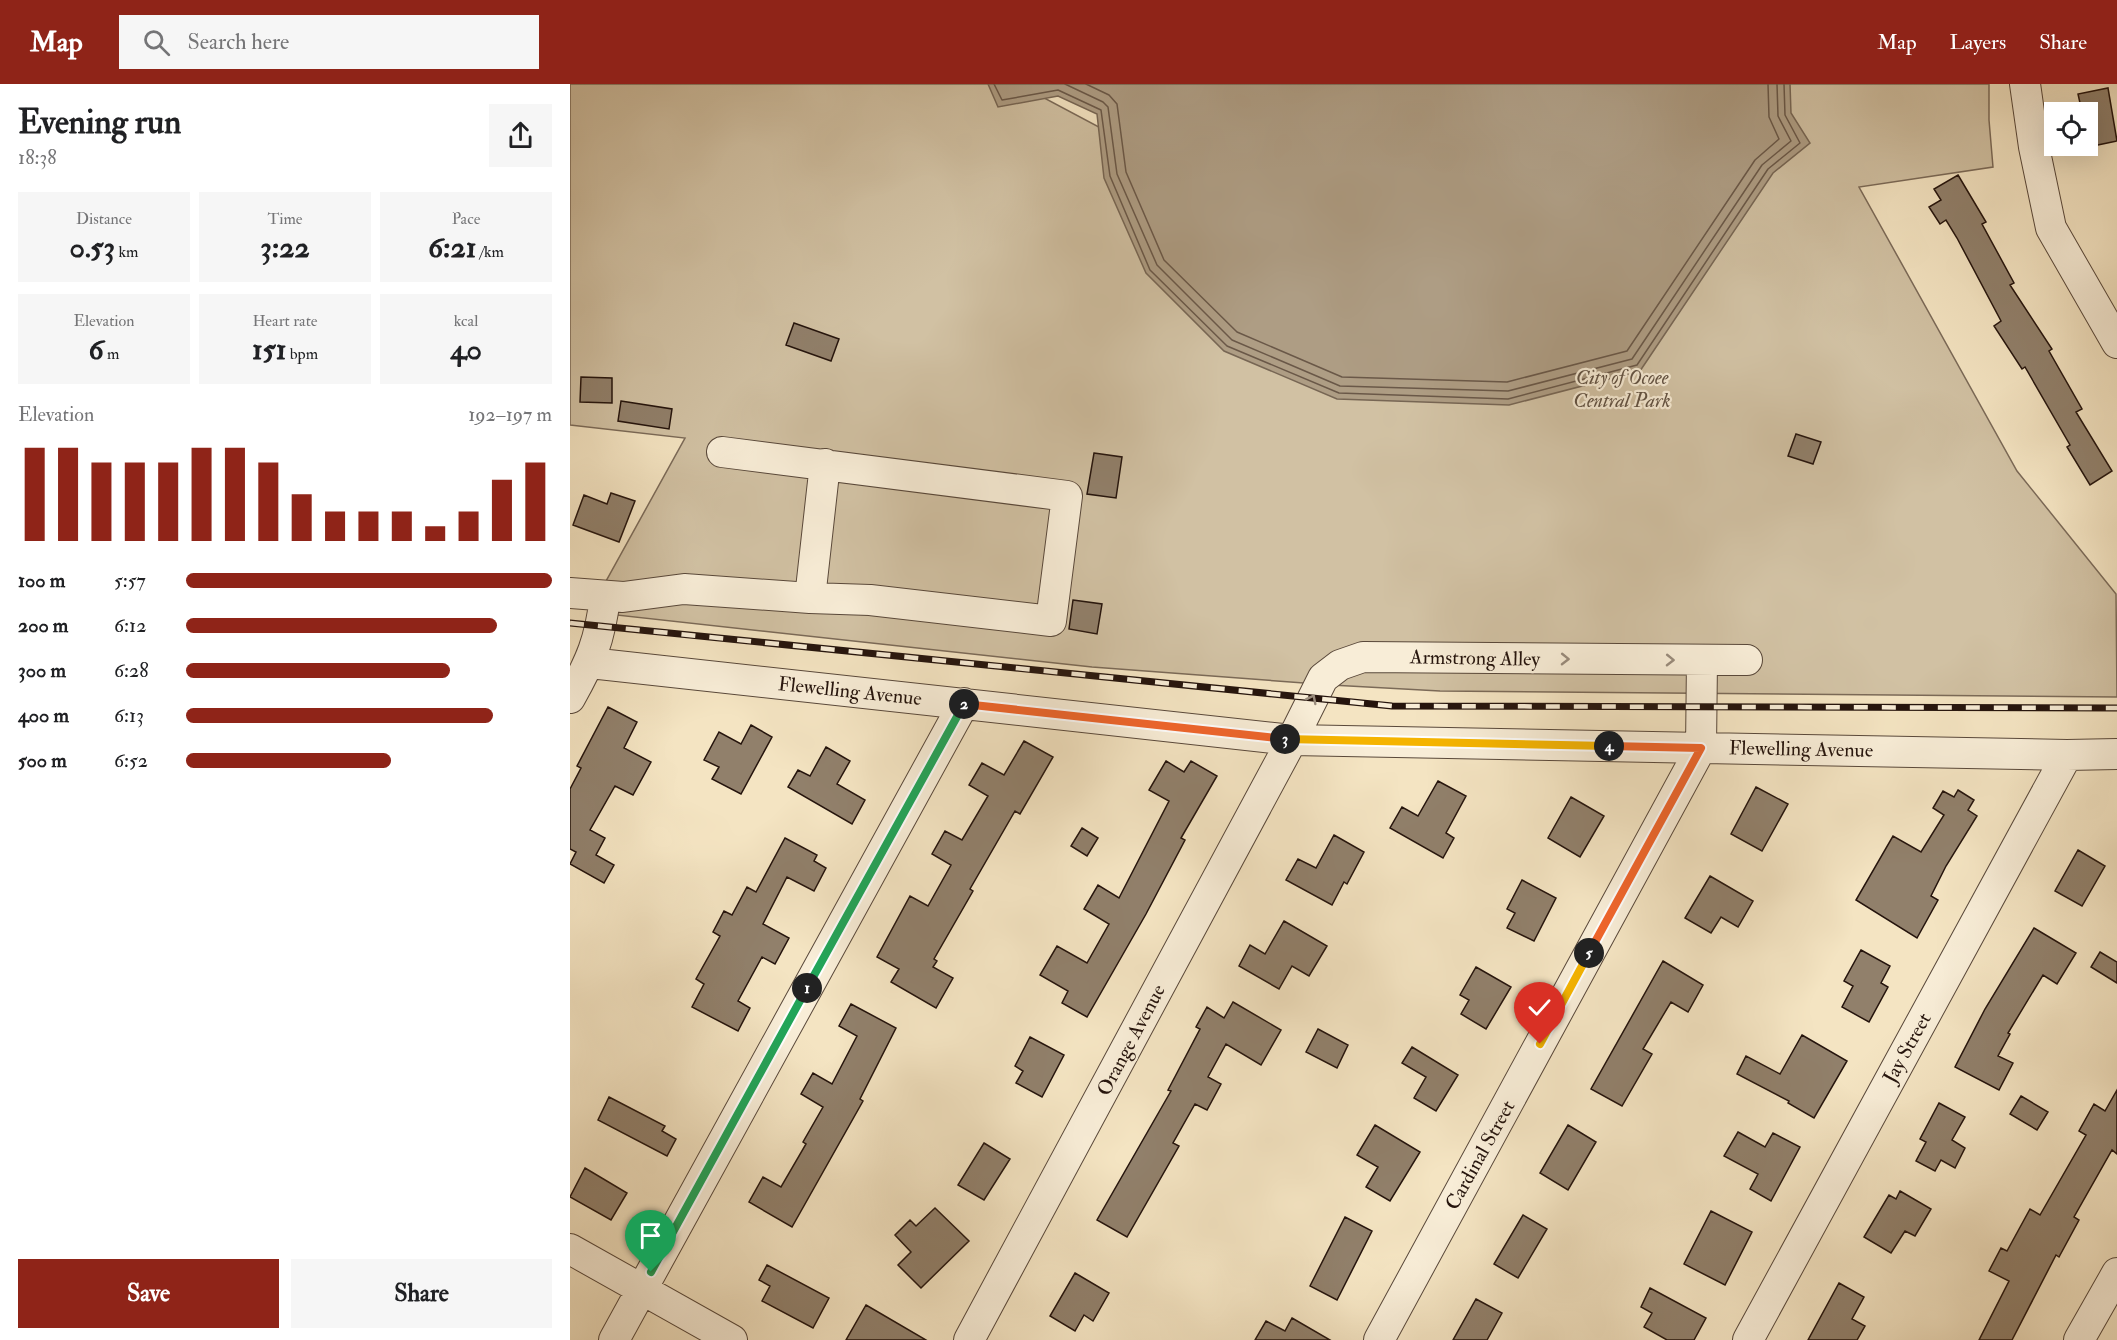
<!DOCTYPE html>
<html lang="en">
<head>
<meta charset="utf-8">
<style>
  :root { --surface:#fff; --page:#f6f6f6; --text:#202124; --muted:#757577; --accent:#8f2418 }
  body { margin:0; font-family:"IM FELL Double Pica",serif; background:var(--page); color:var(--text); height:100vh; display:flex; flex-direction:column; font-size:22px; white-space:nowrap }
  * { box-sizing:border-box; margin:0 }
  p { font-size:20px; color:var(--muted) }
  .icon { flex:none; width:33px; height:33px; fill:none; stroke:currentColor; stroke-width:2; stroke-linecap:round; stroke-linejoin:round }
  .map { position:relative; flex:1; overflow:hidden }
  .details { display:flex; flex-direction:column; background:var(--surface); width:570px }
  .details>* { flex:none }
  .controls { position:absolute; left:1474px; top:18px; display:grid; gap:12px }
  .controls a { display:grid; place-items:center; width:54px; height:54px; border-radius:0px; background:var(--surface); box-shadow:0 6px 24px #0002; font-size:30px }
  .pin { position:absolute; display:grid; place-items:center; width:51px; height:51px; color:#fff; margin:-62px -26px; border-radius:50% 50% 50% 0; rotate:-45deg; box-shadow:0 0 6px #0007 }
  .pin .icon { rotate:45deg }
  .km { position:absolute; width:30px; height:30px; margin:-15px; border-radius:50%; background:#222; color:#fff; font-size:16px; line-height:30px; text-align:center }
  .round { display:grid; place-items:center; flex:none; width:63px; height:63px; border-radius:0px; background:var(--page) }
  .headline { display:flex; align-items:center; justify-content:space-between; height:102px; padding:0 18px }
  h1 { font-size:33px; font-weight:800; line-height:45px }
  .stats { display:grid; grid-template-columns:repeat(3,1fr); gap:9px; height:102px; padding:6px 18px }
  .stats div { display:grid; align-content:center; border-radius:0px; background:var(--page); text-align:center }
  .stats b { font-size:30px; font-weight:800 }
  .stats small { font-size:16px; font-weight:400 }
  .stats p { font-size:16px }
  .chart { height:168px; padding:12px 18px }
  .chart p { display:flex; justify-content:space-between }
  .chart svg { width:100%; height:108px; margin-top:6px; stroke:var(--accent); stroke-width:6 }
  .primary-button { display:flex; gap:12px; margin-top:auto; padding:12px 18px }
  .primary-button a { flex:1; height:69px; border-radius:0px; background:var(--accent); color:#fff; font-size:24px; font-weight:800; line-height:69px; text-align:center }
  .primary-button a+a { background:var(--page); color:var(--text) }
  ul { padding:0 18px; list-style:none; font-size:20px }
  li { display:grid; grid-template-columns:96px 72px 1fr; align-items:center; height:45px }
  li i { height:15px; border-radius:8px; background:var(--accent) }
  header { display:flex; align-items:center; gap:36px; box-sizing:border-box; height:84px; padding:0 30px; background:var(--accent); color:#fff }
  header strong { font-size:28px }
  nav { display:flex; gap:33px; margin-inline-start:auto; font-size:21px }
  .search { width:420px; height:54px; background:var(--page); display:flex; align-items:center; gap:15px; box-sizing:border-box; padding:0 21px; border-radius:0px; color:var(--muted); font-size:22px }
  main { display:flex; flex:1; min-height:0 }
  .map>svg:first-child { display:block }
  .green { fill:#d1c1a3; stroke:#7b6a58; stroke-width:1.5 }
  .water { fill:#ae9d84; stroke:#776654; stroke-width:1.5 }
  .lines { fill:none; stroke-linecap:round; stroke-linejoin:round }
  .shore { stroke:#6a5848; stroke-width:1.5 }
  .building { fill:#91806b; stroke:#25140d; stroke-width:1.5 }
  .minor-casing { stroke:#59483a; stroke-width:32 }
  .minor { stroke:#f8edd7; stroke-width:30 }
  .rail-casing { stroke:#25140d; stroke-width:7 }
  .rail { stroke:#f8edd7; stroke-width:4.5; stroke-dasharray:14; stroke-linecap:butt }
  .oneway { stroke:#998b7c }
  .split-1-casing { stroke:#fff; stroke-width:12 }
  .split-2-casing { stroke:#fff; stroke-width:12 }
  .split-3-casing { stroke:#fff; stroke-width:12 }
  .split-4-casing { stroke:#fff; stroke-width:12 }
  .split-5-casing { stroke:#fff; stroke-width:12 }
  .split-6-casing { stroke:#fff; stroke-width:12 }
  .split-1 { stroke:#22a559; stroke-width:8 }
  .split-2 { stroke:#22a559; stroke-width:8 }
  .split-3 { stroke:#f0652b; stroke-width:8 }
  .split-4 { stroke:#f5b400; stroke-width:8 }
  .split-5 { stroke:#f0652b; stroke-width:8 }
  .split-6 { stroke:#f5b400; stroke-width:8 }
  .labels { text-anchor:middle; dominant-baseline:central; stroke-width:4.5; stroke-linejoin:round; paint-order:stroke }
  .park-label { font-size:20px; font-style:italic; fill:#615142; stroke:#f8edd7 }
  .street-label { font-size:20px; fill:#25140d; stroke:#f8edd7 }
</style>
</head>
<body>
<header>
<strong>Map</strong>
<div class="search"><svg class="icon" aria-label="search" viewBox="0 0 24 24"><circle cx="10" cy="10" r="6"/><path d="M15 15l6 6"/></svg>Search here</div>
<nav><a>Map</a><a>Layers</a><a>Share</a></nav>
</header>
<main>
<section class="details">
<div class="headline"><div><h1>Evening run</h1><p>18:38</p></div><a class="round"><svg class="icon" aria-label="share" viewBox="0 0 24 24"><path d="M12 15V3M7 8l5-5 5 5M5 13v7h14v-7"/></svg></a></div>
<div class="stats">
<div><p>Distance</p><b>0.53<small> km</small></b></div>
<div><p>Time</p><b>3:22</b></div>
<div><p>Pace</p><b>6:21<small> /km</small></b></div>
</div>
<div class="stats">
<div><p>Elevation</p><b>6<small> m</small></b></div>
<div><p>Heart rate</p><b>151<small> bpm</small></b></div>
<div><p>kcal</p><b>40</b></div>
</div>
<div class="chart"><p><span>Elevation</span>192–197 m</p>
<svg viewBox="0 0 160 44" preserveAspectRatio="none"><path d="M5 44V6M15 44V6M25 44V12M35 44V12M45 44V12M55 44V6M65 44V6M75 44V12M85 44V25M95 44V32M105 44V32M115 44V32M125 44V38M135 44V32M145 44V19M155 44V12"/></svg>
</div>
<ul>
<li><b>100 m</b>5:57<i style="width:100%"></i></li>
<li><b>200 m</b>6:12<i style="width:85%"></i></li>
<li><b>300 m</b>6:28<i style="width:72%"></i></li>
<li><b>400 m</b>6:13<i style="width:84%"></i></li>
<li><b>500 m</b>6:52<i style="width:56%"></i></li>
</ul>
<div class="primary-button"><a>Save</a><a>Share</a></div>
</section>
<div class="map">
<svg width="1547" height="1256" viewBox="0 0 1547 1256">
  <rect width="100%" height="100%" fill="#f4e4c2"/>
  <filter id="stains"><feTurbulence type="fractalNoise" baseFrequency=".00333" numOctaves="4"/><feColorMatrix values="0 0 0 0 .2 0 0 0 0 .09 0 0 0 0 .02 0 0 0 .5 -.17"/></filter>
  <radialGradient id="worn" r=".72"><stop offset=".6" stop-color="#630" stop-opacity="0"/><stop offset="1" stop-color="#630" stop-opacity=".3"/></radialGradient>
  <!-- green -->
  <path class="green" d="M 0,0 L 448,0 L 587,74 L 943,0 L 1419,0 L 1419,36 L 1423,83 L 1289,103 L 1447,387 L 1546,510 L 1547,613 L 870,607 L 761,601 L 522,583 L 19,528 L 115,354 L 0,341 Z"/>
  <!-- water -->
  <path class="water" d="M 418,0 L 1220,0 L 1221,29 L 1240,59 L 1203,89 L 1070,287 L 939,321 L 767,315 L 654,267 L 576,189 L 534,94 L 527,30 L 488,12 L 428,23 Z"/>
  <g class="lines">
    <!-- shore -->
    <path class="shore" d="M 424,0 L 432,16 L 488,6 L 531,26 L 540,92 L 580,186 L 657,262 L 769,309 L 938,315 L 1067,281 L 1198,85 L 1230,59 L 1215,31 L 1214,0
      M 495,0 L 533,18 L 538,23 L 547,90 L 587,181 L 662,256 L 770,302 L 938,307 L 1062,275 L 1192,81 L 1221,57 L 1208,32 L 1207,0
      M 516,0 L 539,11 L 547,20 L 556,88 L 594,176 L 667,248 L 772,293 L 937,298 L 1057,267 L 1185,76 L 1209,55 L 1199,33 L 1198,0"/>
  </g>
  <!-- building -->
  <path class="building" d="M 1538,4 L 1547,57 L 1518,63 L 1518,28 L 1512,28 L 1508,10 Z
    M 1388,91 L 1416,138 L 1412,140 L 1444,199 L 1440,201 L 1482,265 L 1479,267 L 1512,325 L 1506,328 L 1542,387 L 1520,401 L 1497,363 L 1500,361 L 1455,283 L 1452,285 L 1424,242 L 1431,237 L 1387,154 L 1376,136 L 1370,140 L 1359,123 L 1371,116 L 1364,105 Z
    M 224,239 L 269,255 L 261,277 L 216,261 Z
    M 11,293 L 42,294 L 42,319 L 10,318 Z
    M 51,317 L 102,325 L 99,345 L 48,337 Z
    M 1226,350 L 1251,358 L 1243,380 L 1218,372 Z
    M 524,369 L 552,373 L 546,414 L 517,410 Z
    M 41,409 L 65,417 L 49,458 L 3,441 L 14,411 L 37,420 Z
    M 503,516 L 532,520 L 527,550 L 499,545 Z
    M 38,623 L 67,638 L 54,664 L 81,678 L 63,711 L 45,702 L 20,746 L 35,754 L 26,771 L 44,781 L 34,799 L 0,780 L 6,768 L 0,765 L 0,705 L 11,684 L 7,682 Z
    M 181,641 L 202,653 L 171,710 L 142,695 L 149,683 L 134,676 L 149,648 L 171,660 Z
    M 454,657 L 483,673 L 450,730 L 445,727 L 400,805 L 403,807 L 364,875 L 367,877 L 363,883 L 383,894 L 366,924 L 321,898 L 329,885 L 307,873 L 340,812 L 358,822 L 381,781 L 362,770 L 375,747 L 392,756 L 418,712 L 399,701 L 412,679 L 434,691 Z
    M 256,663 L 280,677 L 267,700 L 295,716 L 282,740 L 218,703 L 228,686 L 240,692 Z
    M 596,677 L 614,688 L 621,677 L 647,692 L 611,754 L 615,756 L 576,830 L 517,933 L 492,919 L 498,907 L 470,891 L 487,862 L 517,879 L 539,840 L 514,825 L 528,801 L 549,814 L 599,717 L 579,706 Z
    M 868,697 L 896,712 L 876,749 L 884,754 L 873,774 L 820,744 L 832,723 L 848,732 Z
    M 1186,703 L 1218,720 L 1192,767 L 1161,750 Z
    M 1388,706 L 1404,716 L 1398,726 L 1407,732 L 1376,782 L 1361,812 L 1368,816 L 1347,854 L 1286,816 L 1323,752 L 1351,768 L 1374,731 L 1363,724 L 1373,707 L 1384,713 Z
    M 1001,713 L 1034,732 L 1010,773 L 978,754 Z
    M 512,744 L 528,754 L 517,772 L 501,762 Z
    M 764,751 L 794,768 L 777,800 L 774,798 L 762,821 L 716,796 L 728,775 L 746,784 Z
    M 215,754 L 247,771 L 244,777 L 256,784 L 244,807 L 217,793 L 193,840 L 219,854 L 205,880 L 192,873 L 168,917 L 180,924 L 168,947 L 122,923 L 134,900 L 126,895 L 150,852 L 143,848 L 154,827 L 162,831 L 177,803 L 186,808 Z
    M 1508,766 L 1535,782 L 1512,822 L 1485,807 Z
    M 1140,792 L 1183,817 L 1168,843 L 1151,833 L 1141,849 L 1115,834 Z
    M 952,796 L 986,814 L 964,857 L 937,844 L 945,829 L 937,825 Z
    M 714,837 L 757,862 L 739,892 L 722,882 L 709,905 L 669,882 L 680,861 L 695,870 Z
    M 1464,844 L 1506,869 L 1487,900 L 1473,891 L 1438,949 L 1440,950 L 1428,972 L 1443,979 L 1429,1006 L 1385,983 L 1415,925 Z
    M 1291,866 L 1320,882 L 1311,899 L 1318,903 L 1299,938 L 1272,923 L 1283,902 L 1274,897 Z
    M 1530,868 L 1547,878 L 1547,899 L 1521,883 Z
    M 1093,877 L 1133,901 L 1118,928 L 1101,918 L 1073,965 L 1082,970 L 1052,1022 L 1021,1005 Z
    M 906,883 L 941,903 L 916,945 L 891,930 L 899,916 L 890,911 Z
    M 663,918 L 711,946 L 691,981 L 656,960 L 638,993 L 651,1000 L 637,1026 L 625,1020 L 603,1059 L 609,1062 L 557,1153 L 527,1136 L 601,1007 L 598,1006 L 630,945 L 626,943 L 637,923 L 654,934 Z
    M 281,920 L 326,944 L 290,1015 L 293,1017 L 222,1143 L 179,1118 L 193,1093 L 211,1103 L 236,1060 L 233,1058 L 253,1023 L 231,1010 L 243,989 L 262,1000 L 287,952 L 269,942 Z
    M 748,945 L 778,961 L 767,984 L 736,968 Z
    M 1232,951 L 1277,977 L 1244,1034 L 1218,1019 L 1219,1017 L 1167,990 L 1176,972 L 1210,990 Z
    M 460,953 L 494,971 L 472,1013 L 446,999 L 453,987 L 445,982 Z
    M 842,963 L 888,991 L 866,1027 L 844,1014 L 856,993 L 832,979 Z
    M 1547,1006 L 1547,1070 L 1542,1066 L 1504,1133 L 1509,1136 L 1489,1173 L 1486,1171 L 1442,1256 L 1409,1256 L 1439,1197 L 1419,1187 L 1431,1164 L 1437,1167 L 1460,1125 L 1470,1131 L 1516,1051 L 1509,1047 L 1524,1020 L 1535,1027 Z
    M 1451,1012 L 1478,1028 L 1467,1046 L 1440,1030 Z
    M 39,1013 L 95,1042 L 92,1047 L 106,1055 L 97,1072 L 28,1036 Z
    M 1369,1019 L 1395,1033 L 1382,1056 L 1395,1064 L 1385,1084 L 1371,1076 L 1365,1087 L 1346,1077 L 1356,1058 L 1350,1055 Z
    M 805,1041 L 850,1068 L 820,1117 L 796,1103 L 808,1083 L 787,1071 Z
    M 998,1041 L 1026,1058 L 998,1106 L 970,1089 Z
    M 1168,1048 L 1195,1063 L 1203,1049 L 1230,1063 L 1201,1117 L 1180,1105 L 1188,1090 L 1154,1072 Z
    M 414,1059 L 440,1075 L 414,1116 L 388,1101 Z
    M 15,1084 L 57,1109 L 41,1136 L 0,1113 Z
    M 1330,1107 L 1361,1125 L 1345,1152 L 1335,1147 L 1321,1169 L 1294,1153 L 1319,1111 L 1326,1115 Z
    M 365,1124 L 399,1157 L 351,1204 L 328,1181 L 341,1168 L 325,1151 L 340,1136 L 346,1142 Z
    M 1141,1127 L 1182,1148 L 1155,1201 L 1114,1180 Z
    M 953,1131 L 977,1145 L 948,1194 L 924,1180 Z
    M 775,1133 L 802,1147 L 767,1216 L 740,1202 Z
    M 197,1181 L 259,1214 L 243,1244 L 192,1217 L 200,1202 L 189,1196 Z
    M 505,1189 L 539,1209 L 523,1237 L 514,1231 L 505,1247 L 480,1232 Z
    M 1269,1199 L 1294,1213 L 1282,1235 L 1295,1242 L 1287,1256 L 1238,1256 Z
    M 1080,1204 L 1136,1234 L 1124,1256 L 1097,1256 L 1074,1243 L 1082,1229 L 1071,1223 Z
    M 906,1215 L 932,1229 L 917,1256 L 883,1256 Z
    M 296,1221 L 356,1256 L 276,1256 Z
    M 722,1234 L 760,1256 L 685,1256 L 696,1237 L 715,1247 Z"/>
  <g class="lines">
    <!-- minor casing -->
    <g class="minor-casing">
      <path id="minor" d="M 1455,0 L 1464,63 L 1481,144 L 1547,259
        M 0,509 L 53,513 L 114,505 L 240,514 L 300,516 L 481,537 L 497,412 L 152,368
        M 240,514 L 255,380
        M 20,579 L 722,656 L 1497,671 L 1547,670
        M 0,614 C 21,577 30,556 35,513
        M 0,1165 L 162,1256
        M 44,1256 L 394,619
        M 399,1256 L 722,656 L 753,594 L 770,581 L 793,573 L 1177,576
        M 809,1256 L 1131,664 L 1132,576
        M 1178,1256 L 1497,671
        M 1509,1256 L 1547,1189"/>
    </g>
    <!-- minor -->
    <use href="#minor" class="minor"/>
    <!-- rail casing -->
    <g class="rail-casing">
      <path id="rail" d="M 0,539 L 822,622 L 1547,624"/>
    </g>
    <!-- rail -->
    <use href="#rail" class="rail"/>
  </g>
  <!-- one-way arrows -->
  <defs><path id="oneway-chevron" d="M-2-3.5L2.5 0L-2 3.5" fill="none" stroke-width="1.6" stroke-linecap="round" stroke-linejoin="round" transform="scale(1.5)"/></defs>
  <g class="oneway">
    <use href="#oneway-chevron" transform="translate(995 575) rotate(1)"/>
    <use href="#oneway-chevron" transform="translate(1100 576) rotate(1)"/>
    <use href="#oneway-chevron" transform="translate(742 615) rotate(-63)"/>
  </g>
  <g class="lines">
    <!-- split-1 casing -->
    <g class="split-1-casing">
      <path id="split-1" d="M 81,1188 L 237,904"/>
    </g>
    <!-- split-2 casing -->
    <g class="split-2-casing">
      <path id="split-2" d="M 237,904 L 394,620"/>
    </g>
    <!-- split-3 casing -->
    <g class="split-3-casing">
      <path id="split-3" d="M 394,620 L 715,655"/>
    </g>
    <!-- split-4 casing -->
    <g class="split-4-casing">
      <path id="split-4" d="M 715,655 L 1039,662"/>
    </g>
    <!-- split-5 casing -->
    <g class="split-5-casing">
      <path id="split-5" d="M 1019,869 L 1131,664 L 1039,662"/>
    </g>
    <!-- split-6 casing -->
    <g class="split-6-casing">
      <path id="split-6" d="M 970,960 L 1019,869"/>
    </g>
    <!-- split-1 -->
    <use href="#split-1" class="split-1"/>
    <!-- split-2 -->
    <use href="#split-2" class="split-2"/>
    <!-- split-3 -->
    <use href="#split-3" class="split-3"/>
    <!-- split-4 -->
    <use href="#split-4" class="split-4"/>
    <!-- split-5 -->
    <use href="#split-5" class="split-5"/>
    <!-- split-6 -->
    <use href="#split-6" class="split-6"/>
  </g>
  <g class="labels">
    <!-- park labels -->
    <g class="park-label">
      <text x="1052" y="293">City of Ocoee<tspan x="1052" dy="23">Central Park</tspan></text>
    </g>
    <!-- street labels -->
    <g class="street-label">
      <text transform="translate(905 574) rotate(1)">Armstrong Alley</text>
      <text transform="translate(280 607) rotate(6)">Flewelling Avenue</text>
      <text transform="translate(1231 665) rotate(1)">Flewelling Avenue</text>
      <text transform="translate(561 956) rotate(-62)">Orange Avenue</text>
      <text transform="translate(1337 964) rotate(-61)">Jay Street</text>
      <text transform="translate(910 1071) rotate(-61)">Cardinal Street</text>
    </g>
  </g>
  <rect width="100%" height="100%" filter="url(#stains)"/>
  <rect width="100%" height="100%" fill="url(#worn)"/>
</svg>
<div class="controls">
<a><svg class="icon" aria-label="locate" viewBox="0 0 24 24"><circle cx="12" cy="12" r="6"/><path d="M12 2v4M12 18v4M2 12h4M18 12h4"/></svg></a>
</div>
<div class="pin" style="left:81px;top:1188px;background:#1e9e55"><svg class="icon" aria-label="arrive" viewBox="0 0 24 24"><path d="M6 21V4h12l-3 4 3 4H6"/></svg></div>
<div class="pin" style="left:970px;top:960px;background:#d93025"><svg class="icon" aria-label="check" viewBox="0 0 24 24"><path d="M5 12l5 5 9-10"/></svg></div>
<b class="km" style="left:237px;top:904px">1</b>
<b class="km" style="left:394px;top:620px">2</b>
<b class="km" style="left:715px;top:655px">3</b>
<b class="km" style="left:1039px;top:662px">4</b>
<b class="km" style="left:1019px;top:869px">5</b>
</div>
</main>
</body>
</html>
